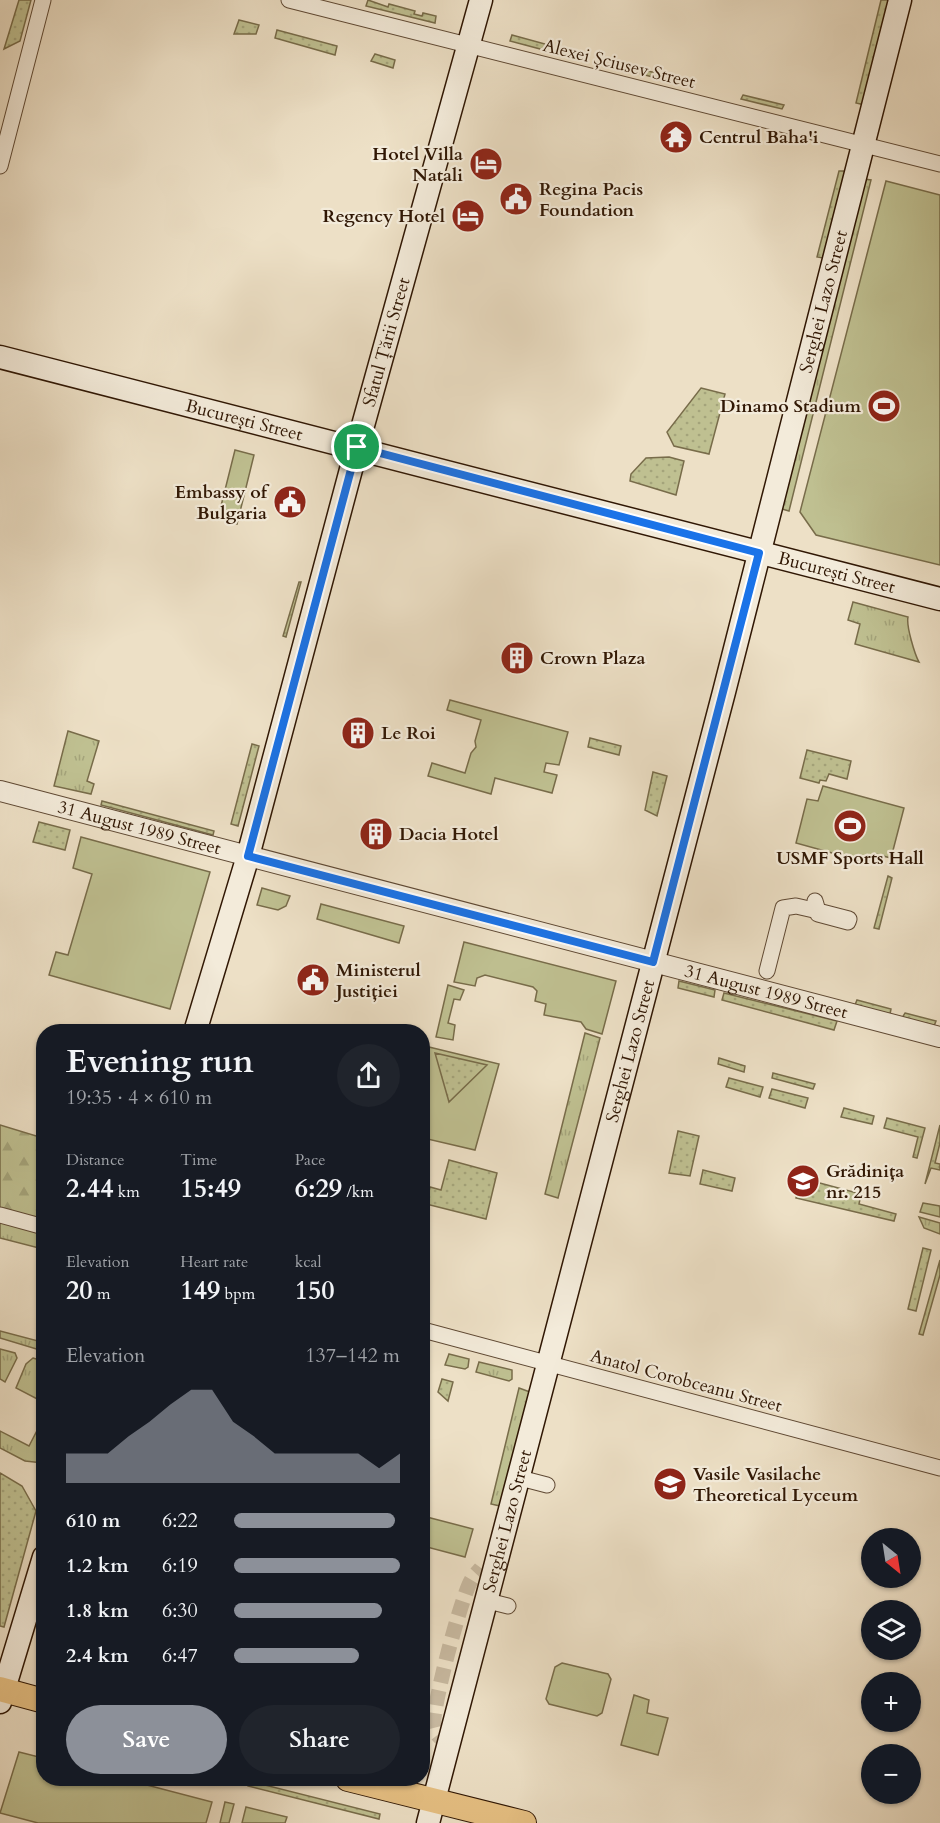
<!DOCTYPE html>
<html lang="en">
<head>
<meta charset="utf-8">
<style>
  :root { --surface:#171b24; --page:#20242c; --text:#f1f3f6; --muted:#9ea1a6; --accent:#8c9099 }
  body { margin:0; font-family:Cardo,serif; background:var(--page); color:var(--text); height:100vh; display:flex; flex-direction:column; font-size:22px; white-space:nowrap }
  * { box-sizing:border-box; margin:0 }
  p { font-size:20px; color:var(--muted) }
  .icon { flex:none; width:33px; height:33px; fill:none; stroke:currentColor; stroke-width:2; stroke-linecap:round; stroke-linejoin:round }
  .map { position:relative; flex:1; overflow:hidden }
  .details { position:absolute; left:36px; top:1024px; width:394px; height:762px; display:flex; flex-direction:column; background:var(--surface); border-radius:24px; box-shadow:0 2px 4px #0004 }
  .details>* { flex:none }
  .needle { width:39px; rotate:150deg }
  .tools { position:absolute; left:861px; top:1528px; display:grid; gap:12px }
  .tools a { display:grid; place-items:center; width:60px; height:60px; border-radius:50%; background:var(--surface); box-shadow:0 2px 4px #0004; font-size:30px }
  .pin { position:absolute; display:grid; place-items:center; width:51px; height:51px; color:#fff; margin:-26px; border:3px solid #fff; border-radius:50%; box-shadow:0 2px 6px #0007 }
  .round { display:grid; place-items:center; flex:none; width:63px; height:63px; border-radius:32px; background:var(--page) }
  .overview { display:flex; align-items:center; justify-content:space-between; height:102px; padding:0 30px }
  h1 { font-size:33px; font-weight:800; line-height:45px }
  .figures { display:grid; grid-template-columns:repeat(3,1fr); gap:9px; height:102px; padding:6px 30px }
  .figures div { display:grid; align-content:center }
  .figures b { font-size:26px; font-weight:800 }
  .figures small { font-size:16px; font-weight:400 }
  .figures p { font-size:16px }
  .chart { height:168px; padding:12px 30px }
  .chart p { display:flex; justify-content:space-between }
  .chart svg { width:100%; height:108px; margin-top:6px; fill:var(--accent); opacity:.7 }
  .primary-button { display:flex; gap:12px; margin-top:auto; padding:12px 30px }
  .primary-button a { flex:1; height:69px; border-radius:36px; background:var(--accent); color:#fff; font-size:24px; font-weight:800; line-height:69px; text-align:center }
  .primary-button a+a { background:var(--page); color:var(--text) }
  ul { padding:0 30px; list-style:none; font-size:20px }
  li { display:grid; grid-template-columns:96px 72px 1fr; align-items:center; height:45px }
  li i { height:15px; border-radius:8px; background:var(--accent) }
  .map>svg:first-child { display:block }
  .grass { fill:url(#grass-tufts); stroke:#786c4a; stroke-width:1.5 }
  .forest { fill:url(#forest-firs); stroke:#786c4a; stroke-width:1.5 }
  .park { fill:#bfc091; stroke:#786c4a; stroke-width:1.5 }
  .garden { fill:url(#garden-dots); stroke:#786c4a; stroke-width:1.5 }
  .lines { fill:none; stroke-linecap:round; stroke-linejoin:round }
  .minor-tunnel { stroke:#c7b89f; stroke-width:15; stroke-dasharray:15 8; stroke-linecap:butt }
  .minor-casing { stroke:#5f4934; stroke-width:17 }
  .tertiary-casing { stroke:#5f4934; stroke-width:22 }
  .secondary-casing { stroke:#301704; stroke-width:25 }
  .primary-casing { stroke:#301704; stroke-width:26 }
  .minor { stroke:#f3ebda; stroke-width:15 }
  .tertiary { stroke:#f3ebda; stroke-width:20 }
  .secondary { stroke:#f3ebda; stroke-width:22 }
  .primary { stroke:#e6c083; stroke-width:24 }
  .route-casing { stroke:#fff; stroke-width:12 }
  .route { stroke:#1a73e8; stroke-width:8 }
  .labels { text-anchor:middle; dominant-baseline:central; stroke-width:4.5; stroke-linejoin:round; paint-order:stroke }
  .street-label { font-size:18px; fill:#301704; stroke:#f3ebda }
  .poi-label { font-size:18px; font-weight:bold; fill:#301704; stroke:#f3ebda; text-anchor:start }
</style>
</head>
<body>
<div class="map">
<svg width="940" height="1823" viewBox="0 0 940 1823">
  <defs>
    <pattern id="grass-tufts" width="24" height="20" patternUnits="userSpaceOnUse" patternTransform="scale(1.5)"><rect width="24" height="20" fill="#bfc091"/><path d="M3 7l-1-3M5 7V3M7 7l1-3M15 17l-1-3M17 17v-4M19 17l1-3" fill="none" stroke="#a4a47b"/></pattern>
    <pattern id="forest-firs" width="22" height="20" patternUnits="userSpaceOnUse" patternTransform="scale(1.5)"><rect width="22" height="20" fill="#bfc091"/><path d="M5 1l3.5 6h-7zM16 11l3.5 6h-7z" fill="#a4a47b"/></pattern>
    <pattern id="garden-dots" width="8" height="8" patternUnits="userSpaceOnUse" patternTransform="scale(1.5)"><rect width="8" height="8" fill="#bfc091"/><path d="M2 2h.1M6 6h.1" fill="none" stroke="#a4a47b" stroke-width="1.8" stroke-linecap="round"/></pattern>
  </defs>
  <rect width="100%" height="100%" fill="#ede0c6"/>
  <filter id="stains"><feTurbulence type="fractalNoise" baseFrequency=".00333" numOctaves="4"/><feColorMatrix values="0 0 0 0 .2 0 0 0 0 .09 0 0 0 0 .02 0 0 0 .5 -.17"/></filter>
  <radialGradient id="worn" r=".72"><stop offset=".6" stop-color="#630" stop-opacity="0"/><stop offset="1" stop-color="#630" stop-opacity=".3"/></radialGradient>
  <!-- grass -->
  <path class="grass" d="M 864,179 L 871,180 L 789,511 L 782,509 Z
    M 853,602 L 908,617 C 906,626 915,655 919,662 L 855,644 L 860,624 L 848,620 Z
    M 68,731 L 99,741 L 87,781 L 94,784 L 91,794 L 54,786 Z
    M 585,1033 L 600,1038 L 558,1198 L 545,1194 Z
    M 923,1203 L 940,1206 L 940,1217 L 920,1212 Z
    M 919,1217 L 940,1223 L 940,1234 L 924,1228 Z
    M 0,1221 L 43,1233 L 43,1265 L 39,1263 L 43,1249 L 0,1238 Z
    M 940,1260 L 940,1275 L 923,1335 L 919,1334 Z
    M 0,1331 L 42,1342 L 43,1351 L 0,1338 Z
    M 0,1349 L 15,1353 L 17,1358 L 5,1382 L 0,1379 Z
    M 449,1354 L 469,1359 L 468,1367 L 465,1369 L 445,1365 Z
    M 33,1358 L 43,1361 L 43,1402 L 16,1388 L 26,1364 Z
    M 479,1362 L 512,1370 L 512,1379 L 509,1381 L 476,1372 Z
    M 519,1388 L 530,1392 L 500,1506 L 491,1504 Z
    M 43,1419 L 43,1463 L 25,1461 L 0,1448 L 0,1431 L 29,1446 Z"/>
  <!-- forest -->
  <path class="forest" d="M 0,1125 L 43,1138 L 43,1220 L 0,1208 Z"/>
  <!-- park -->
  <path class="park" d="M 886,181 L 940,195 L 940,565 L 816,535 L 800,512 Z
    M 235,450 L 254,455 L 237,524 L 218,518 Z
    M 450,700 L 568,732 L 559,765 L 546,763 L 544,772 L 557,775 L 552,793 L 495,778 L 491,794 L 428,776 L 432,763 L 465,773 L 471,753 L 476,747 L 475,741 L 481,720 L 447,710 Z
    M 823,786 L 904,808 L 891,858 L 875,854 L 872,864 L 796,843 L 807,799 L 818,801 Z
    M 81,837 L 210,872 L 170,1009 L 49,975 L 56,952 L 68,955 L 92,874 L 73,868 Z
    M 262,888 L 290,896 L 286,906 L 278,910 L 257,905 Z
    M 321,904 L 404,926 L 399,943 L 317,919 Z
    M 464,942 L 616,981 L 602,1034 L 586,1029 L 581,1022 L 544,1015 L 546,1004 L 535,1001 L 537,991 L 533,987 L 485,975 L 477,978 L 475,986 L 454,982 Z
    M 448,985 L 464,990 L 460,1000 L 454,999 L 448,1023 L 455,1025 L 453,1040 L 436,1037 Z
    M 429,1047 L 499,1064 L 475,1150 L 423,1138 L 423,1071 Z
    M 423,1516 L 473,1529 L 465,1557 L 423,1546 Z
    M 562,1663 L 608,1674 L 611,1679 L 602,1713 L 597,1716 L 549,1704 L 546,1699 L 555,1667 Z
    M 634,1695 L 649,1700 L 647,1713 L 668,1718 L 658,1755 L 621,1745 Z
    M 19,1752 L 43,1758 L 44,1779 L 124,1779 L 212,1802 L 206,1823 L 38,1823 L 0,1813 Z
    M 225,1802 L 234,1804 L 229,1823 L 220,1823 Z
    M 246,1807 L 287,1817 L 285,1823 L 242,1823 Z"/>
  <!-- garden -->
  <path class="garden" d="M 19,0 L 31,0 L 20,41 L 4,49 Z
    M 368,0 L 388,7 L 389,4 L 415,11 L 414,14 L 422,16 L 423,13 L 436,16 L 435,23 L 366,6 Z
    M 881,0 L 892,0 L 865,105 L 856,103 Z
    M 239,20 L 259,25 L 256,34 L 234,34 Z
    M 277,30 L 337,46 L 335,55 L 275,38 Z
    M 512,35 L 545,44 L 544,50 L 510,41 Z
    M 375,54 L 395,60 L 393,68 L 371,61 Z
    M 636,68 L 676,78 L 675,83 L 634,72 Z
    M 743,95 L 784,105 L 782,109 L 741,99 Z
    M 839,171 L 845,171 L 823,258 L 817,257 Z
    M 701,388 L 725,394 L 709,454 L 674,446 L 667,432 Z
    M 669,457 L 684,461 L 676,495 L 630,481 L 631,474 L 646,458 Z
    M 299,582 L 301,582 L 286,637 L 283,636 Z
    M 590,738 L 621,746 L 619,755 L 588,747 Z
    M 252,744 L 259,746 L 238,826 L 231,824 Z
    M 807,750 L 851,761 L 847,779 L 829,774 L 826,781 L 820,780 L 819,783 L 800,778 Z
    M 653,772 L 667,776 L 657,816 L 645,810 Z
    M 102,801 L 214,831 L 213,835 L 101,805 Z
    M 39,822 L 70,830 L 65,850 L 33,842 Z
    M 888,876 L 892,878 L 879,929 L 874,928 Z
    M 679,981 L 715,990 L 714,997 L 678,988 Z
    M 724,993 L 837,1021 L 834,1030 L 722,1000 Z
    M 857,1000 L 891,1009 L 890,1014 L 855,1005 Z
    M 905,1013 L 936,1021 L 934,1026 L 902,1018 Z
    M 435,1053 L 487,1065 L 449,1102 Z
    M 719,1058 L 745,1066 L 744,1072 L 718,1064 Z
    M 773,1073 L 815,1084 L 813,1089 L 772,1078 Z
    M 729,1078 L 763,1087 L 760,1097 L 726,1087 Z
    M 772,1089 L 808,1098 L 805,1108 L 769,1098 Z
    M 844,1108 L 874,1116 L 872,1124 L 841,1117 Z
    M 887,1118 L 925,1128 L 917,1158 L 913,1157 L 918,1137 L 884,1128 Z
    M 940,1125 L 940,1143 L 935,1163 L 940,1164 L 940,1170 L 931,1168 L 925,1184 Z
    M 678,1131 L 699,1136 L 690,1176 L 669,1173 Z
    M 449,1160 L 497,1173 L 486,1219 L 426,1204 L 430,1187 L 441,1190 Z
    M 703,1170 L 735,1178 L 732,1191 L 700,1184 Z
    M 801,1178 L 861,1194 L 859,1204 L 896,1214 L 894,1221 L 796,1198 Z
    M 923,1248 L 931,1250 L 916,1311 L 908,1309 Z
    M 442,1379 L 453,1382 L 448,1401 L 438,1392 Z
    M 0,1473 L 22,1486 L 36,1511 L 4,1627 L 0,1626 Z
    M 249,1781 L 380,1814 L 379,1819 L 248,1786 Z"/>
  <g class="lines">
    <!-- minor-tunnel -->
    <path class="minor-tunnel" d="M 450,1743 C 442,1740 437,1737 434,1728 C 430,1714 462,1593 472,1579 C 474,1575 478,1572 481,1568"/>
    <!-- minor casing -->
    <g class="minor-casing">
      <path id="minor" d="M 289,0 L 940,164
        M 0,166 L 43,0
        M 767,971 L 783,908 L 796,906 L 818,911 L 818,914 L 848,922 L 849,919 L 818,911 L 815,901
        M 0,1215 L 44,1227
        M 423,1330 L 940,1468
        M 520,1478 L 547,1485
        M 488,1601 L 508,1606"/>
    </g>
    <!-- tertiary casing -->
    <g class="tertiary-casing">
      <g id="tertiary">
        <path id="s1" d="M 0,791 L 940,1037"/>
      </g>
    </g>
    <!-- secondary casing -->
    <g class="secondary-casing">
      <g id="secondary">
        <path id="s2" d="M 0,357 L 940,599"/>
        <path id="s3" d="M 195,1032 L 248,856 L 357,447 L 481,0"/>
        <path d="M 0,1702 L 44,1557"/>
        <path id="s4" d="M 428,1823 L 724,692 L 900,0"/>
      </g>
    </g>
    <!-- primary casing -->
    <g class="primary-casing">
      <path id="primary" d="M 0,1689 L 44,1701
        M 348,1779 L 524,1823"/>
    </g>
    <!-- minor -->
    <use href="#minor" class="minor"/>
    <!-- tertiary -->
    <use href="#tertiary" class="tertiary"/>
    <!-- secondary -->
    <use href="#secondary" class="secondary"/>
    <!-- primary -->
    <use href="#primary" class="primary"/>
  </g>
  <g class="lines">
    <!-- route casing -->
    <g class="route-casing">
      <path id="route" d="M 357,447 L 759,553 L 653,962 L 248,856 Z"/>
    </g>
    <!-- route -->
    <use href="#route" class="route"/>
  </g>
  <!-- icons -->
  <defs>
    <g id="temple-disc" transform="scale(1.725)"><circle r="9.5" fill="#8f2418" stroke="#f3ebda"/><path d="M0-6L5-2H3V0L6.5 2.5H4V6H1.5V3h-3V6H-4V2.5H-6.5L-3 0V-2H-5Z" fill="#fff"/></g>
    <g id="hotel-disc" transform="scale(1.725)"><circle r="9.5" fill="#8f2418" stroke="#f3ebda"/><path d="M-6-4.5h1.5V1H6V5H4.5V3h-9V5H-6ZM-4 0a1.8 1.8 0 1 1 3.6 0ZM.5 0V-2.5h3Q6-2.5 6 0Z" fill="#fff"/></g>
    <g id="civic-disc" transform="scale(1.725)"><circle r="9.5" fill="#8f2418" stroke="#f3ebda"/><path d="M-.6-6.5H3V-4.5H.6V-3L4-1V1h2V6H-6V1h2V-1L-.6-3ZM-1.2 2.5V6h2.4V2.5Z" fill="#fff"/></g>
    <g id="stadium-disc" transform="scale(1.725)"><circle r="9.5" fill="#8f2418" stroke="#f3ebda"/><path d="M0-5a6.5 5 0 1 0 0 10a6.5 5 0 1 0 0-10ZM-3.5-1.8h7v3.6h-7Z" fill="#fff"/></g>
    <g id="building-disc" transform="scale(1.725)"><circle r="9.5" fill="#8f2418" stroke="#f3ebda"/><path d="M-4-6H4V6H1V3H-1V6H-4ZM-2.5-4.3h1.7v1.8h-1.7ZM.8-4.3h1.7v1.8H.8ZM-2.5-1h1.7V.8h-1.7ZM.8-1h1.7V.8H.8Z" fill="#fff"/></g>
    <g id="school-disc" transform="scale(1.725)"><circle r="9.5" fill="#8f2418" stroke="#f3ebda"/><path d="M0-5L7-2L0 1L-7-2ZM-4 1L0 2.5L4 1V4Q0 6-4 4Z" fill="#fff"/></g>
  </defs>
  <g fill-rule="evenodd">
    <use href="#temple-disc" x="676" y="137"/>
    <use href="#hotel-disc" x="486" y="164"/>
    <use href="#civic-disc" x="516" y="199"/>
    <use href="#hotel-disc" x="468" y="216"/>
    <use href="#stadium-disc" x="884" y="406"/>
    <use href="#civic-disc" x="290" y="502"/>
    <use href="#building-disc" x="517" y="658"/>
    <use href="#building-disc" x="358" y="733"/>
    <use href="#stadium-disc" x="850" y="826"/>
    <use href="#building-disc" x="376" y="834"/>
    <use href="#civic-disc" x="313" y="980"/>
    <use href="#school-disc" x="803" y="1181"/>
    <use href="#school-disc" x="670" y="1484"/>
  </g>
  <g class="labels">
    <!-- street labels -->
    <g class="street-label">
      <text transform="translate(619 64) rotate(14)">Alexei Șciusev Street</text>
      <text stroke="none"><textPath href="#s4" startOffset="1572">Serghei Lazo Street</textPath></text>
      <text stroke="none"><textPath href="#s3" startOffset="716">Sfatul Țării Street</textPath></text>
      <text stroke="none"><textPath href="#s2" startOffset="252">București Street</textPath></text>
      <text stroke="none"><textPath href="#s2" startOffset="864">București Street</textPath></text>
      <text stroke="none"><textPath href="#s1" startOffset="144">31 August 1989 Street</textPath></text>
      <text stroke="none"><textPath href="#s1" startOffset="792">31 August 1989 Street</textPath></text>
      <text stroke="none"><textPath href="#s4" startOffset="798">Serghei Lazo Street</textPath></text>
      <text transform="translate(686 1381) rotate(15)">Anatol Corobceanu Street</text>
      <text stroke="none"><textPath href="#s4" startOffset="312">Serghei Lazo Street</textPath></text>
    </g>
    <!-- poi labels -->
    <g class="poi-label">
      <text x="699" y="137">Centrul Baha'i</text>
      <text x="463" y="154" text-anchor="end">Hotel Villa<tspan x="463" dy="21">Natali</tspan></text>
      <text x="539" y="189">Regina Pacis<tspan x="539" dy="21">Foundation</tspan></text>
      <text x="445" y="216" text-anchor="end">Regency Hotel</text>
      <text x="861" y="406" text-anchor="end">Dinamo Stadium</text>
      <text x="267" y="492" text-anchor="end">Embassy of<tspan x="267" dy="21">Bulgaria</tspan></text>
      <text x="540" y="658">Crown Plaza</text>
      <text x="381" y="733">Le Roi</text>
      <text x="399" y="834">Dacia Hotel</text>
      <text x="850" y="858" text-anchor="middle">USMF Sports Hall</text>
      <text x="336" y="970">Ministerul<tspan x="336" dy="21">Justiției</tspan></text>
      <text x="826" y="1171">Grădinița<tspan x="826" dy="21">nr. 215</tspan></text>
      <text x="693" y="1474">Vasile Vasilache<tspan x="693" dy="21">Theoretical Lyceum</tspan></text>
    </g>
  </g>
  <rect width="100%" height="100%" filter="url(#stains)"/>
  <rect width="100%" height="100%" fill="url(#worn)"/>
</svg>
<div class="tools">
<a><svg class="needle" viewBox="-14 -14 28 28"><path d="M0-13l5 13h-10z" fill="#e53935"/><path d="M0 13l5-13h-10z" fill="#9ea1a6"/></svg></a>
<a><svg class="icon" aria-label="layers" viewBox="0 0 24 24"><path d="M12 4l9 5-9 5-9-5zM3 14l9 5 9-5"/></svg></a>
<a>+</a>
<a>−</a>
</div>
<div class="pin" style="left:357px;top:447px;background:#1e9e55"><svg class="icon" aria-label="arrive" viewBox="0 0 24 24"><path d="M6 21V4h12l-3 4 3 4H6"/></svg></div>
<section class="details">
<div class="overview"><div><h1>Evening run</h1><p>19:35 · 4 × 610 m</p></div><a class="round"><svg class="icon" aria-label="share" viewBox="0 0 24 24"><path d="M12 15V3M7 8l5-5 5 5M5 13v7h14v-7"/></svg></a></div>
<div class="figures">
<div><p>Distance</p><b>2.44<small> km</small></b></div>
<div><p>Time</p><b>15:49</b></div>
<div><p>Pace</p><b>6:29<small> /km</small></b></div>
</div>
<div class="figures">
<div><p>Elevation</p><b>20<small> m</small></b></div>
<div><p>Heart rate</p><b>149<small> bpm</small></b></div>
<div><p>kcal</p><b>150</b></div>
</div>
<div class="chart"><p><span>Elevation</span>137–142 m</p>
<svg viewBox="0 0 160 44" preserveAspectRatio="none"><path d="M0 44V32L10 32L20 32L30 25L40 19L50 12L60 6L70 6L80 19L90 25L100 32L110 32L120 32L130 32L140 32L150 38L160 32V44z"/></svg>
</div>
<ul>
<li><b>610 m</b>6:22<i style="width:97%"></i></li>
<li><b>1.2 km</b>6:19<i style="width:100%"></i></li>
<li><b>1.8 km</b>6:30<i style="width:89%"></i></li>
<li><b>2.4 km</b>6:47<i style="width:75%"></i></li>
</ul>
<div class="primary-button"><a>Save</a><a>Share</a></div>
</section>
</div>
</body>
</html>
